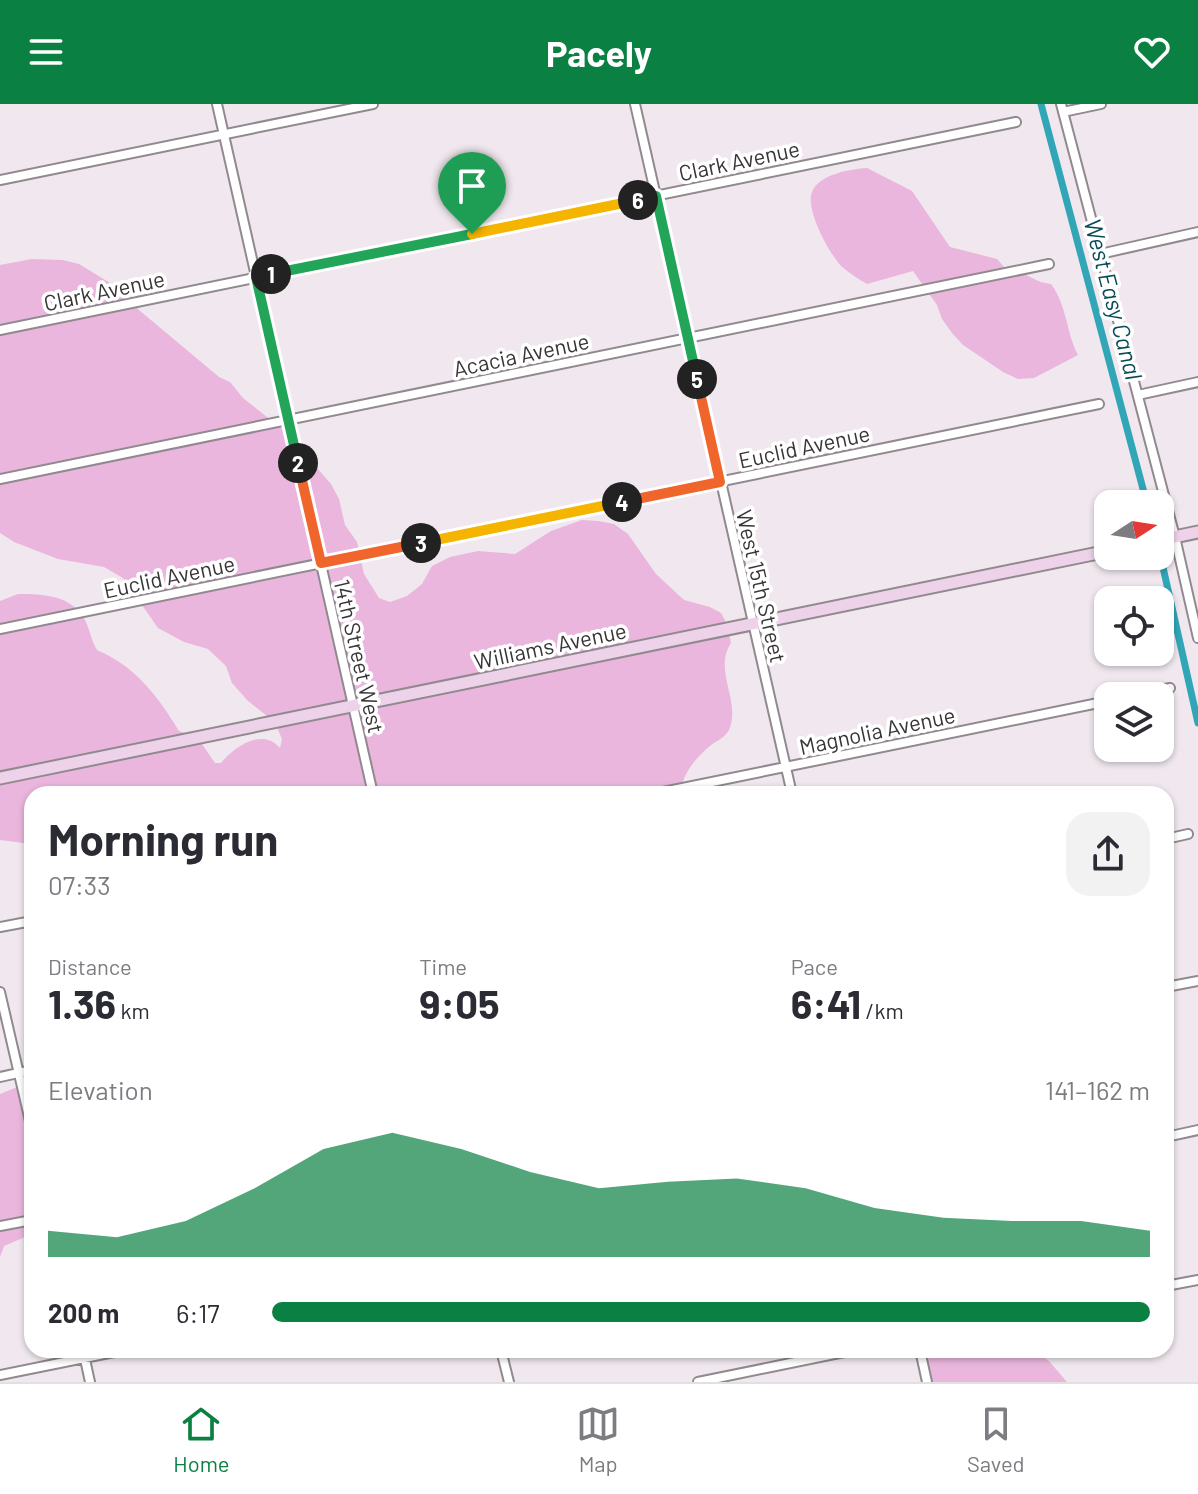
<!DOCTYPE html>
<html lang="en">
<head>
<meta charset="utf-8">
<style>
  :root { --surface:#fff; --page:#f2f2f3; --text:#2b2b33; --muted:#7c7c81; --line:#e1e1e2; --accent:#0b8043 }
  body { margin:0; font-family:Barlow,sans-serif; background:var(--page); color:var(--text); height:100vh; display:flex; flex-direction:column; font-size:30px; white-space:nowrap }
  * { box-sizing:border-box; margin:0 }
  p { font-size:26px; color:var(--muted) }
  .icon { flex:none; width:44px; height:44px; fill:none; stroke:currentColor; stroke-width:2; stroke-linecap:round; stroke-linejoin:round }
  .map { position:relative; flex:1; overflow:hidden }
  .sheet { position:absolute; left:24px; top:682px; width:1150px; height:572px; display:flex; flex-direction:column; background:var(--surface); border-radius:24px; box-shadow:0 2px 6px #0004 }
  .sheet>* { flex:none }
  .needle { width:52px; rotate:78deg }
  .controls { position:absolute; left:1094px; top:386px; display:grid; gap:16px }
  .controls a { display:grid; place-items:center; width:80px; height:80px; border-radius:16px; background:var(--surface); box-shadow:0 2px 6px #0004; font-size:40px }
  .pin { position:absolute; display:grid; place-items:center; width:68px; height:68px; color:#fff; margin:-82px -34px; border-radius:50% 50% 50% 0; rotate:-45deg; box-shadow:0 0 8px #0007 }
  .pin .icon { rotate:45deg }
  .km { position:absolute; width:40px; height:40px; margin:-20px; border-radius:50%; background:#222; color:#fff; font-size:22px; line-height:40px; text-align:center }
  .round { display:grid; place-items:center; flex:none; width:84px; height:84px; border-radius:24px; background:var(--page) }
  .summary { display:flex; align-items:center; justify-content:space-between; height:136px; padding:0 24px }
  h1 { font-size:44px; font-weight:700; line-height:60px }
  .stats { display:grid; grid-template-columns:repeat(3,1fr); gap:12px; height:136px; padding:8px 24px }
  .stats div { display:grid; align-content:center }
  .stats b { font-size:40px; font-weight:700 }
  .stats small { font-size:22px; font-weight:400 }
  .stats p { font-size:22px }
  .chart { height:224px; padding:16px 24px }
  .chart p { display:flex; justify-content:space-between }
  .chart svg { width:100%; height:144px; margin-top:8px; fill:var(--accent); opacity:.7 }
  ul { padding:0 24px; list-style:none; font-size:26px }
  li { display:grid; grid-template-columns:128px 96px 1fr; align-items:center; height:60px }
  li i { height:20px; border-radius:10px; background:var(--accent) }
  header { display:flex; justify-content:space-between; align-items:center; height:104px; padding:0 24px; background:var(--accent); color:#fff; font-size:36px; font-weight:700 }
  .tabs { display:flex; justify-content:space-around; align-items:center; height:112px; border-top:2px solid var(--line); background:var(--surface); font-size:22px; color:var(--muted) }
  .tabs a { display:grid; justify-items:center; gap:4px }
  .tabs .active { color:var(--accent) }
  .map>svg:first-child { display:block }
  .green { fill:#eab6dd }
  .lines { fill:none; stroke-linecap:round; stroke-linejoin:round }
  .canal { stroke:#31a6b7; stroke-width:7 }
  .street-casing { stroke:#90898e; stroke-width:12 }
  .secondary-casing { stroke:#90898e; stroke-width:15 }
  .street { stroke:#fff; stroke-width:8 }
  .secondary { stroke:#eed2e9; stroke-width:11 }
  .split-1-casing { stroke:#fff; stroke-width:16 }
  .split-2-casing { stroke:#fff; stroke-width:16 }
  .split-3-casing { stroke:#fff; stroke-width:16 }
  .split-4-casing { stroke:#fff; stroke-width:16 }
  .split-5-casing { stroke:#fff; stroke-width:16 }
  .split-6-casing { stroke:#fff; stroke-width:16 }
  .split-7-casing { stroke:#fff; stroke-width:16 }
  .split-1 { stroke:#22a559; stroke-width:10 }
  .split-2 { stroke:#22a559; stroke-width:10 }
  .split-3 { stroke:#f0652b; stroke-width:10 }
  .split-4 { stroke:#f5b400; stroke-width:10 }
  .split-5 { stroke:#f0652b; stroke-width:10 }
  .split-6 { stroke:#22a559; stroke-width:10 }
  .split-7 { stroke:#f5b400; stroke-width:10 }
  .labels { text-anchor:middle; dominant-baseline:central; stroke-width:7; stroke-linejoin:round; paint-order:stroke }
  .street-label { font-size:22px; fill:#383537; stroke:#fff }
  .water-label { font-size:24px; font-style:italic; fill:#074c55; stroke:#fff }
</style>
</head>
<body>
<header><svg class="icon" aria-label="menu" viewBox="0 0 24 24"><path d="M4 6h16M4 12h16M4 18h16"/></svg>Pacely<svg class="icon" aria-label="heart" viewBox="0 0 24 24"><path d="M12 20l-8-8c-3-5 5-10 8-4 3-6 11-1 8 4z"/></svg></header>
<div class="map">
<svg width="1198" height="1278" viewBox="0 0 1198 1278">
  <rect width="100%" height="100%" fill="#f0e8ee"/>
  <!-- green -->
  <path class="green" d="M 867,64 L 912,87 L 950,143 L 997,155 L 1005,164 C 1024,166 1034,179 1051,180 C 1067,201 1066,228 1078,251 L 1034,274 L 1018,275 L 1003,268 L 963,241 L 952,229 L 942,215 L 937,201 L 913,167 L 867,180 C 858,175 849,169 841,162 C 829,149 805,105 812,88 C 819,70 851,65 867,64 Z
    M 32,155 L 63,156 L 79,160 L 115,182 L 139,206 L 219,273 L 230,278 L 243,294 L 286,328 L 331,380 L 339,395 L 345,421 L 357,438 L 364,470 L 379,494 L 390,498 L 407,492 L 422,480 L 432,462 L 450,453 L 478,447 L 515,450 L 551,427 L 582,416 L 598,417 L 614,420 L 628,430 L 656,470 L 684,496 L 710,503 L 721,509 L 727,520 L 271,615 L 248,597 L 232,579 L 226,562 L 208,545 L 184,538 L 158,524 L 123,474 L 104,463 L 58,455 L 14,438 L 0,429 L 0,161 Z
    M 18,490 C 43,490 72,491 85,516 C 90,526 91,536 97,546 C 135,562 158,592 179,627 L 192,631 L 0,670 L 0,497 Z
    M 729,529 L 731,539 C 714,565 738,594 731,620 C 728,633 719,635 710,642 C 695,654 682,671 680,690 L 32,690 L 32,744 L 23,739 L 0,736 L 0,678 L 200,637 L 215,659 L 221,659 C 234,643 262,623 280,644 L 282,635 L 276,621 Z
    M 32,977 L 32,1130 L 4,1142 L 0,1153 L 0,990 Z
    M 922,1246 L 1033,1246 L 1049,1257 L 1067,1278 L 930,1278 Z"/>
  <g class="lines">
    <!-- canal -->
    <path class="canal" d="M 1041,0 L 1147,400
      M 1160,450 L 1198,619"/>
    <!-- street casing -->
    <g class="street-casing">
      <path id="street" d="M 217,0 L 373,690
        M 635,0 L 792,690
        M 1061,0 L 1175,433 L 1198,534
        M 1063,8 L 1101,0
        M 0,76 L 373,0
        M 1100,150 L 1198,128
        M 0,226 L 1016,18
        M 1138,291 L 1198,278
        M 0,375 L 1049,160
        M 0,525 L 1099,300
        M 1130,592 L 1170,584
        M 653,690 L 1108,597
        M 1166,735 L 1188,730
        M 0,823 L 32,817
        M 1166,883 L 1198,877
        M 0,888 L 32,1026
        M 0,973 L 32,966
        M 1166,1033 L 1198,1026
        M 0,1122 L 32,1116
        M 1166,1182 L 1198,1176
        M 83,1246 L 90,1278
        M 501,1246 L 509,1278
        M 920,1246 L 927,1278
        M 0,1271 L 124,1246
        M 698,1278 L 854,1246"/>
    </g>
    <!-- secondary casing -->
    <g class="secondary-casing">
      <path id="secondary" d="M 1160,436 L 1198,428
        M 0,674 L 1108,447"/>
    </g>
    <!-- street -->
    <use href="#street" class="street"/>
    <!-- secondary -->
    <use href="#secondary" class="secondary"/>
  </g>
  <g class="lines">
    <!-- split-1 casing -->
    <g class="split-1-casing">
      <path id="split-1" d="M 271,170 L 472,130"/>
    </g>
    <!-- split-2 casing -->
    <g class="split-2-casing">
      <path id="split-2" d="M 271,170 L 256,173 L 298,359"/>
    </g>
    <!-- split-3 casing -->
    <g class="split-3-casing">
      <path id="split-3" d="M 298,359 L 321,459 L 421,439"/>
    </g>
    <!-- split-4 casing -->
    <g class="split-4-casing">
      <path id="split-4" d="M 421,439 L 622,398"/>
    </g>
    <!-- split-5 casing -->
    <g class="split-5-casing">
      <path id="split-5" d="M 622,398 L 720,378 L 697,275"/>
    </g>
    <!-- split-6 casing -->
    <g class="split-6-casing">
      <path id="split-6" d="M 638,96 L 656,92 L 697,275"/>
    </g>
    <!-- split-7 casing -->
    <g class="split-7-casing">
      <path id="split-7" d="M 472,130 L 638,96"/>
    </g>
    <!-- split-1 -->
    <use href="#split-1" class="split-1"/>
    <!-- split-2 -->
    <use href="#split-2" class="split-2"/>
    <!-- split-3 -->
    <use href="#split-3" class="split-3"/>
    <!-- split-4 -->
    <use href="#split-4" class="split-4"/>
    <!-- split-5 -->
    <use href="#split-5" class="split-5"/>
    <!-- split-6 -->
    <use href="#split-6" class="split-6"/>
    <!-- split-7 -->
    <use href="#split-7" class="split-7"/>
  </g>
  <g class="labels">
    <!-- street labels -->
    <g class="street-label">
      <text transform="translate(739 56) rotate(-12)">Clark Avenue</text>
      <text transform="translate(104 186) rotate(-12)">Clark Avenue</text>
      <text transform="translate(521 250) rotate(-12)">Acacia Avenue</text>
      <text transform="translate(804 342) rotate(-12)">Euclid Avenue</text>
      <text transform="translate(169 472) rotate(-12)">Euclid Avenue</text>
      <text transform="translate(762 482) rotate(77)">West 15th Street</text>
      <text transform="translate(550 541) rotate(-12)">Williams Avenue</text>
      <text transform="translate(360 552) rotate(77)">14th Street West</text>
      <text transform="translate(877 626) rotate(-12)">Magnolia Avenue</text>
    </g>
    <!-- water labels -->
    <g class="water-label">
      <text transform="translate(1114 195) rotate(75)">West Easy Canal</text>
    </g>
  </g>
</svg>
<div class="controls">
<a><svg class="needle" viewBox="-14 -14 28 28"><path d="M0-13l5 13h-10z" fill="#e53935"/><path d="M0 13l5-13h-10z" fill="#7c7c81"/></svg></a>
<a><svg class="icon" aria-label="locate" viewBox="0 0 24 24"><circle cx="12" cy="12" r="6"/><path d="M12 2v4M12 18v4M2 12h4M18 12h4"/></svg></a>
<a><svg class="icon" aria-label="layers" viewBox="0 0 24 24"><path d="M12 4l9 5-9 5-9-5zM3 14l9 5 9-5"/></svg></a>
</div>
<div class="pin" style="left:472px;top:130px;background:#1e9e55"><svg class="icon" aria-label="arrive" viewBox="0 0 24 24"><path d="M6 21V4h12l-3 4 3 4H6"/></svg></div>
<b class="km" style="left:271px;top:170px">1</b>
<b class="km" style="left:298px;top:359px">2</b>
<b class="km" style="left:421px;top:439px">3</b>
<b class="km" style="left:622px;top:398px">4</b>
<b class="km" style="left:697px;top:275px">5</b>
<b class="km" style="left:638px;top:96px">6</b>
<section class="sheet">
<div class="summary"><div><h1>Morning run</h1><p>07:33</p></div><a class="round"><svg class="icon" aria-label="share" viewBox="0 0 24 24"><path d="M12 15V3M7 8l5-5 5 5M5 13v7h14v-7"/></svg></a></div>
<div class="stats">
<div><p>Distance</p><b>1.36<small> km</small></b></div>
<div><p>Time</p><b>9:05</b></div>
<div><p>Pace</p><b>6:41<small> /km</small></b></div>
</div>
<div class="chart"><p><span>Elevation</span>141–162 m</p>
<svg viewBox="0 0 160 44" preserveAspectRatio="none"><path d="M0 44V36L10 38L20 33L30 23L40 11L50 6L60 11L70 18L80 23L90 21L100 20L110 23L120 29L130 32L140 33L150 33L160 36V44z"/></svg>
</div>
<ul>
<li><b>200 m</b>6:17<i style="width:100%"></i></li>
</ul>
</section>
</div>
<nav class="tabs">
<a class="active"><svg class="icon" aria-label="home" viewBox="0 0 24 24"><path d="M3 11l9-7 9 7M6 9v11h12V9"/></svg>Home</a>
<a><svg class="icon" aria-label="map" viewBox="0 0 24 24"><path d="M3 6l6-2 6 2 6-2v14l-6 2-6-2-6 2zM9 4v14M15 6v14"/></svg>Map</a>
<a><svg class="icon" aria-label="saved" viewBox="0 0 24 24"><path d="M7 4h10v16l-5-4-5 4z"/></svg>Saved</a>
</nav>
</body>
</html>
